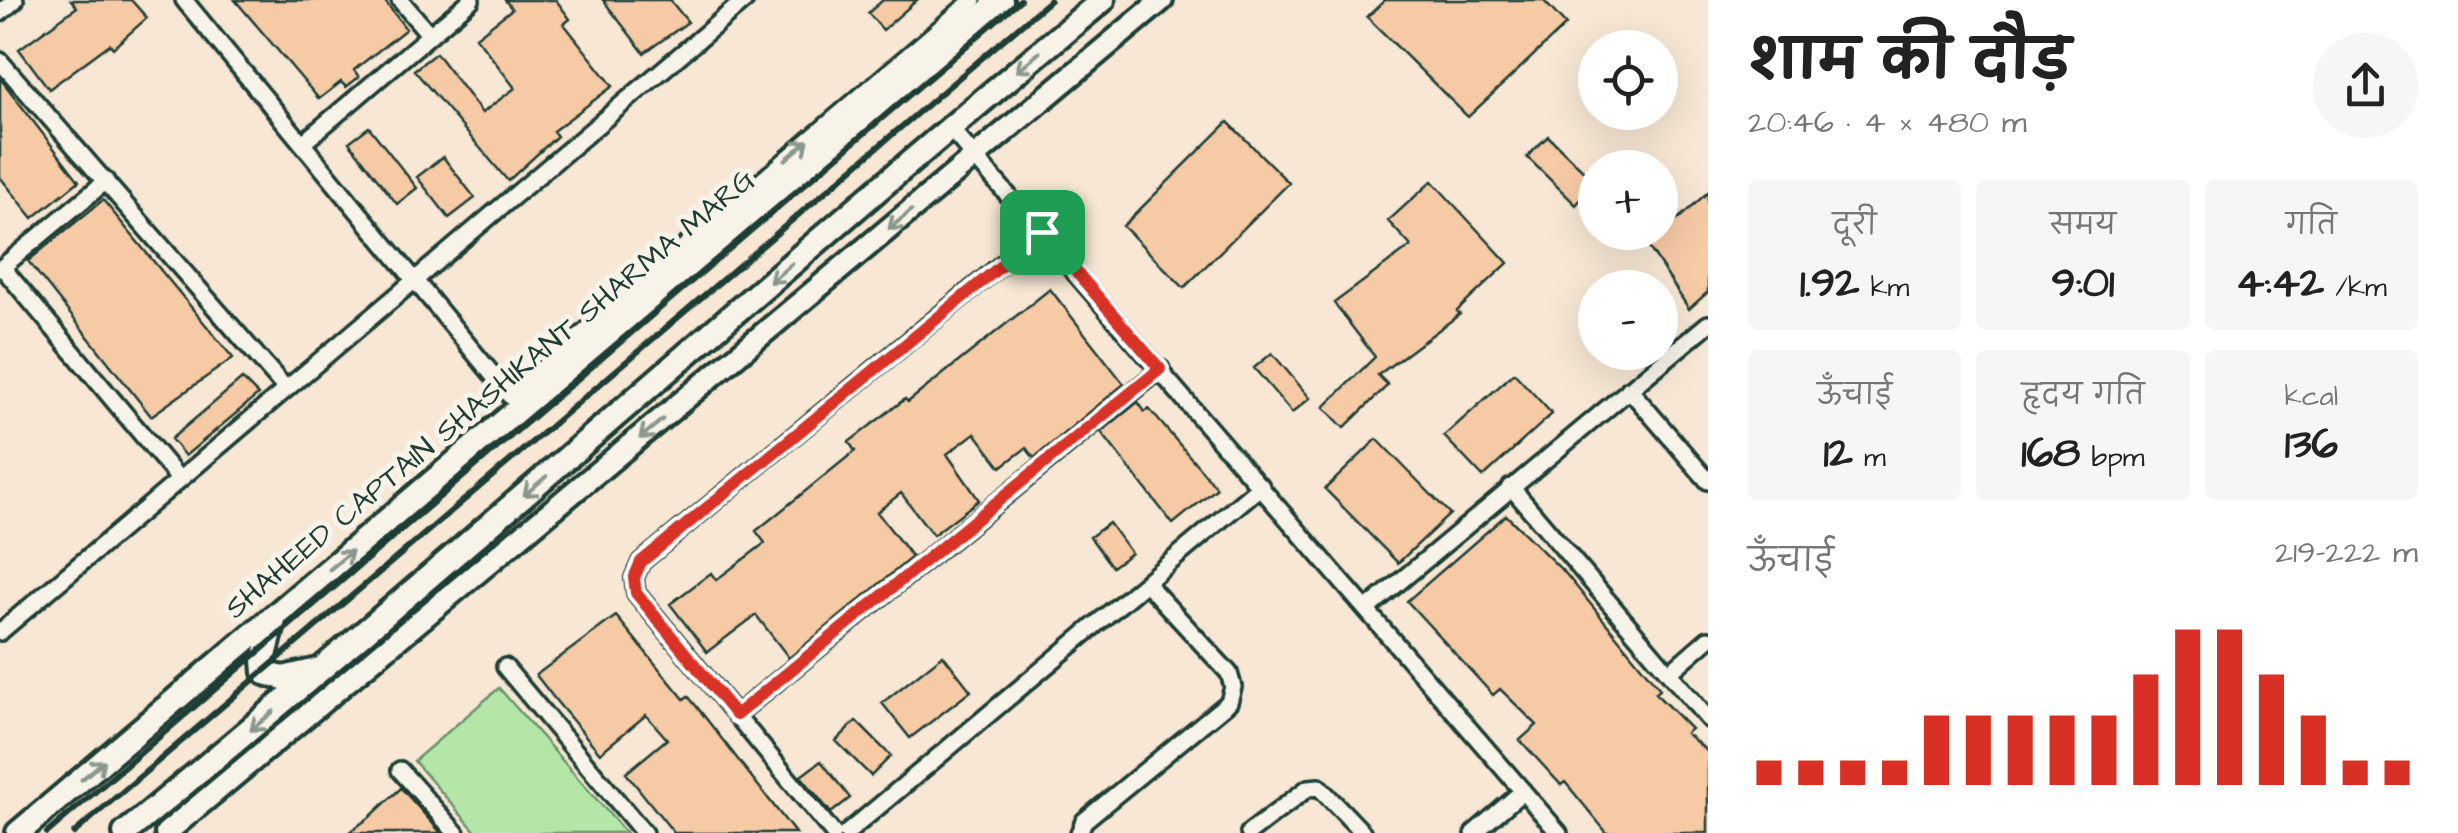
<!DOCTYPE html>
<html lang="hi">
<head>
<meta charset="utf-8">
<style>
  :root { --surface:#fff; --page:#f6f6f6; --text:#222; --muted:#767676; --accent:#d93025 }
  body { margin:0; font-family:"Architects Daughter","Playpen Sans Deva",sans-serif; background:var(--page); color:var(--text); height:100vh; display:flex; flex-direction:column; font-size:38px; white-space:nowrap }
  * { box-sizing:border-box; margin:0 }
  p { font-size:32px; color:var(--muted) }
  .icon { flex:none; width:55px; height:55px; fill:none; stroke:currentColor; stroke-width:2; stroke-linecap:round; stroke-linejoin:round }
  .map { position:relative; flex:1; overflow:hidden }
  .details { display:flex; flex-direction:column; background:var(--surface); width:750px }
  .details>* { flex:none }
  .controls { position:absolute; left:1578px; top:30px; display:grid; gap:20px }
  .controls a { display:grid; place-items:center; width:100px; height:100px; border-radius:50%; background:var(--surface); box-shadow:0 10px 40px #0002; font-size:50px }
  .pin { position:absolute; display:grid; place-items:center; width:85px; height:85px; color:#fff; margin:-42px; border-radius:20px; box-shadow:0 5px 15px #0006 }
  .round { display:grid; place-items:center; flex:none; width:105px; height:105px; border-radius:52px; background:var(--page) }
  .head { display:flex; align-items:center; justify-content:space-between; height:170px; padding:0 40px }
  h1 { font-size:55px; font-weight:700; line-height:75px }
  .metrics { display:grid; grid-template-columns:repeat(3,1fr); gap:15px; height:170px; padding:10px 40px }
  .metrics div { display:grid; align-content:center; border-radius:10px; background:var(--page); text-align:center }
  .metrics b { font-size:42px; font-weight:700 }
  .metrics small { font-size:28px; font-weight:400 }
  .metrics p { font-size:28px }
  .chart { height:280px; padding:20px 40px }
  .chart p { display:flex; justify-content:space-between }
  .chart svg { width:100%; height:180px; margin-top:10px; stroke:var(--accent); stroke-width:6 }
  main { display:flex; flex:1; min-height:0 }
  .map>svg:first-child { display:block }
  .green { fill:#b4e6a7; stroke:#6a926e; stroke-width:2.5 }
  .building { fill:#f7caa6; stroke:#1f3d34; stroke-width:2.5 }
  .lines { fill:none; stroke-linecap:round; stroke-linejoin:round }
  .minor-casing { stroke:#1f3d34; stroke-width:22 }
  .tertiary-casing { stroke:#1f3d34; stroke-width:28 }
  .secondary-casing { stroke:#1f3d34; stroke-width:30 }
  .minor { stroke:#f7f3e8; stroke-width:15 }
  .tertiary { stroke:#f7f3e8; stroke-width:20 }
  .secondary { stroke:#f7f3e8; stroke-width:22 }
  .rail { stroke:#1f3d34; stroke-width:6 }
  .oneway { stroke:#8b988e }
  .route-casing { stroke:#fff; stroke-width:20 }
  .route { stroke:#d93025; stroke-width:12 }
  .labels { text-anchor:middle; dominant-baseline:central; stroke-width:10; stroke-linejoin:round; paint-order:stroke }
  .street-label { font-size:30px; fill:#1f3d34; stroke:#f7f3e8 }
</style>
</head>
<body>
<main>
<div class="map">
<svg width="1708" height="833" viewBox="0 0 1708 833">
  <rect width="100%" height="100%" fill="#f7e7d4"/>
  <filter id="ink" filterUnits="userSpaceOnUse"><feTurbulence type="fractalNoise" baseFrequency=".01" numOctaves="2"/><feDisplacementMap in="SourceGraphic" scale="20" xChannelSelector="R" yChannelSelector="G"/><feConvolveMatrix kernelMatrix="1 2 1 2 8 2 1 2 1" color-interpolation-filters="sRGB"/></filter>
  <g filter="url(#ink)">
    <!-- green -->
    <path class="green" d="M 499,688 L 626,833 L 477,833 L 414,761 Z"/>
    <!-- building -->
    <path class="building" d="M 71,0 L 131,0 L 147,18 L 113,48 L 110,44 L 49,89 L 19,49 L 77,7 Z
      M 235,0 L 384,0 L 406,29 L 354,70 L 359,77 L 346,87 L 341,82 L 319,99 Z
      M 505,0 L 556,0 L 570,19 L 564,24 L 613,86 L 553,131 L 557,136 L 508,181 L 414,70 L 436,53 L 482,113 L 515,88 L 476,37 L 512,9 Z
      M 603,0 L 670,0 L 688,22 L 644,53 Z
      M 883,0 L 917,0 L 883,30 L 868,13 Z
      M 1385,0 L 1543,0 L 1566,25 L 1468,117 L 1367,17 Z
      M 0,78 L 79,181 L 33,218 L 0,177 Z
      M 1228,122 L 1289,183 L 1184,288 L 1123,226 Z
      M 369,127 L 417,188 L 397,204 L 349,142 Z
      M 1548,136 L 1595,182 L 1576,205 L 1527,157 Z
      M 443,157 L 475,198 L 449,218 L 417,177 Z
      M 1432,181 L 1508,263 L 1457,311 L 1460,314 L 1378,375 L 1388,385 L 1344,428 L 1324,407 L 1375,357 L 1334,303 L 1411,246 L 1388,221 Z
      M 1708,192 L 1708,292 L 1689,309 L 1648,246 Z
      M 103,200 L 233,358 L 151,416 L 28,261 Z
      M 1050,289 L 1124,384 L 1034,458 L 1026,448 L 1001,467 L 975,433 L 947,454 L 979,500 L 933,535 L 901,493 L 877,512 L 912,557 L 789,658 L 756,615 L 707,652 L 670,604 L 711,573 L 716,580 L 765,543 L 756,531 L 855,451 L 849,442 L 905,399 L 908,402 Z
      M 1272,353 L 1310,398 L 1292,413 L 1254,368 Z
      M 1514,373 L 1552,414 L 1483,477 L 1444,436 Z
      M 242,379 L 258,395 L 185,456 L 171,439 Z
      M 1138,402 L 1145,412 L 1149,409 L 1217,488 L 1173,524 L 1101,432 Z
      M 1377,439 L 1450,514 L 1398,563 L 1325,489 Z
      M 1506,515 L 1566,574 L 1660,689 L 1655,693 L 1691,729 L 1686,733 L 1708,752 L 1708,833 L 1607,833 L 1565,782 L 1561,785 L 1520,740 L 1537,725 L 1500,689 L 1493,695 L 1407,601 Z
      M 1109,523 L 1131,553 L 1112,567 L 1090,537 Z
      M 616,616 L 684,699 L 688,696 L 701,712 L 795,833 L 674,833 L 626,773 L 667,739 L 646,715 L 600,753 L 557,702 L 536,675 Z
      M 943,655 L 971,691 L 910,738 L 882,703 Z
      M 856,721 L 891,756 L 871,776 L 836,741 Z
      M 821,761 L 850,798 L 831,813 L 801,776 Z
      M 401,788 L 441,833 L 348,833 L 370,817 Z"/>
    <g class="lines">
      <!-- minor casing -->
      <g class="minor-casing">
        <path id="minor" d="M 184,0 L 510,396 L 973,0
          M 400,0 L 430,35
          M 0,13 L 15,0
          M 0,61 L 286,389
          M 949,127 L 1559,833
          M 303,143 L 471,0
          M 2,267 L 179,479
          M 0,269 L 106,181
          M 1629,389 L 1708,481
          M 1511,487 L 1708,719
          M 1367,609 L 1708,324
          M 0,632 L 745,0
          M 505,667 L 644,833
          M 1669,673 L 1708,639
          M 736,715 L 1161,369
          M 400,770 L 456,833
          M 833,833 L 636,593 L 634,578 L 641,562 L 1042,231
          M 847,833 L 1261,486
          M 1079,833 L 1084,821 L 1229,702 L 1233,687 L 1229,673 L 1146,583
          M 1249,833 L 1308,788 L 1319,787 L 1363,833
          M 1474,833 L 1523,791"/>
      </g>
      <!-- tertiary casing -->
      <g class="tertiary-casing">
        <path id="tertiary" d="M 166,833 L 1162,0"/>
      </g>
      <!-- secondary casing -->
      <g class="secondary-casing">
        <path id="secondary" d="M 275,616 L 264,660 L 265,673 L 283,678 L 318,670
          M 18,833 L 1001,0
          M 125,833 C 456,561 773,273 1103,0"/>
      </g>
      <!-- minor -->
      <use href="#minor" class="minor"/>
      <!-- tertiary -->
      <use href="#tertiary" class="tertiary"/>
      <!-- secondary -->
      <use href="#secondary" class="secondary"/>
      <!-- rail -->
      <path class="rail" d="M 47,833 L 1020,0
        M 74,833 L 1050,0"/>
    </g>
    <!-- one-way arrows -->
    <defs><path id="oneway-shaft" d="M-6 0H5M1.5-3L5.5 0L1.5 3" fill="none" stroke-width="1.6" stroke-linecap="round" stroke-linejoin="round" transform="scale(2.5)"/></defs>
    <g class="oneway">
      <use href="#oneway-shaft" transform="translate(1028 62) rotate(140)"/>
      <use href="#oneway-shaft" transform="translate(797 150) rotate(-40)"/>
      <use href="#oneway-shaft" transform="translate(900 220) rotate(140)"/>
      <use href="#oneway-shaft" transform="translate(781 273) rotate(139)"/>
      <use href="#oneway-shaft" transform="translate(651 429) rotate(140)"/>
      <use href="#oneway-shaft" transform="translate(535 486) rotate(139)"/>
      <use href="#oneway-shaft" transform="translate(341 560) rotate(-40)"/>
      <use href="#oneway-shaft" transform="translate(262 721) rotate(140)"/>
      <use href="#oneway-shaft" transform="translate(93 770) rotate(-40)"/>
    </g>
  </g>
  <g class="lines" filter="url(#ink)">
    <!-- route casing -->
    <g class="route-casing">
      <path id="route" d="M 1042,232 L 1160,369 L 736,715 L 636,593 L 634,578 L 641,562 Z"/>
    </g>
    <!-- route -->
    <use href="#route" class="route"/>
  </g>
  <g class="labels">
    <!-- street labels -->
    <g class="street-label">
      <text transform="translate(490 394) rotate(-40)">SHAHEED CAPTAIN SHASHIKANT SHARMA MARG</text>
    </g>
  </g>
</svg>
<div class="controls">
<a><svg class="icon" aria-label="locate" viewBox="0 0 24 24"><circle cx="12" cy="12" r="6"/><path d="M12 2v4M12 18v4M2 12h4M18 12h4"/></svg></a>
<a>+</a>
<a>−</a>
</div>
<div class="pin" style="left:1042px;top:232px;background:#1e9e55"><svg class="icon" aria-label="arrive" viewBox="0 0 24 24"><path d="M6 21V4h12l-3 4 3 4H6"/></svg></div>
</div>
<section class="details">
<div class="head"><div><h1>शाम की दौड़</h1><p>20:46 · 4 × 480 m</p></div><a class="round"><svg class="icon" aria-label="share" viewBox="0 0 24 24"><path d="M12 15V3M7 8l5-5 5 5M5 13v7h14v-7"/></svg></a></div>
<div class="metrics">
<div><p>दूरी</p><b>1.92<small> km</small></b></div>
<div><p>समय</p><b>9:01</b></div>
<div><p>गति</p><b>4:42<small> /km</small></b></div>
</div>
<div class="metrics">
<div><p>ऊँचाई</p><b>12<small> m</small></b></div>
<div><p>हृदय गति</p><b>168<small> bpm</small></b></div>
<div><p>kcal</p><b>136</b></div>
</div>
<div class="chart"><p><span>ऊँचाई</span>219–222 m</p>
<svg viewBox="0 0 160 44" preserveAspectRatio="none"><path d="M5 44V38M15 44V38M25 44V38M35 44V38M45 44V27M55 44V27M65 44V27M75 44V27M85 44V27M95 44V17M105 44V6M115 44V6M125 44V17M135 44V27M145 44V38M155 44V38"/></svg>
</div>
</section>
</main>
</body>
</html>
